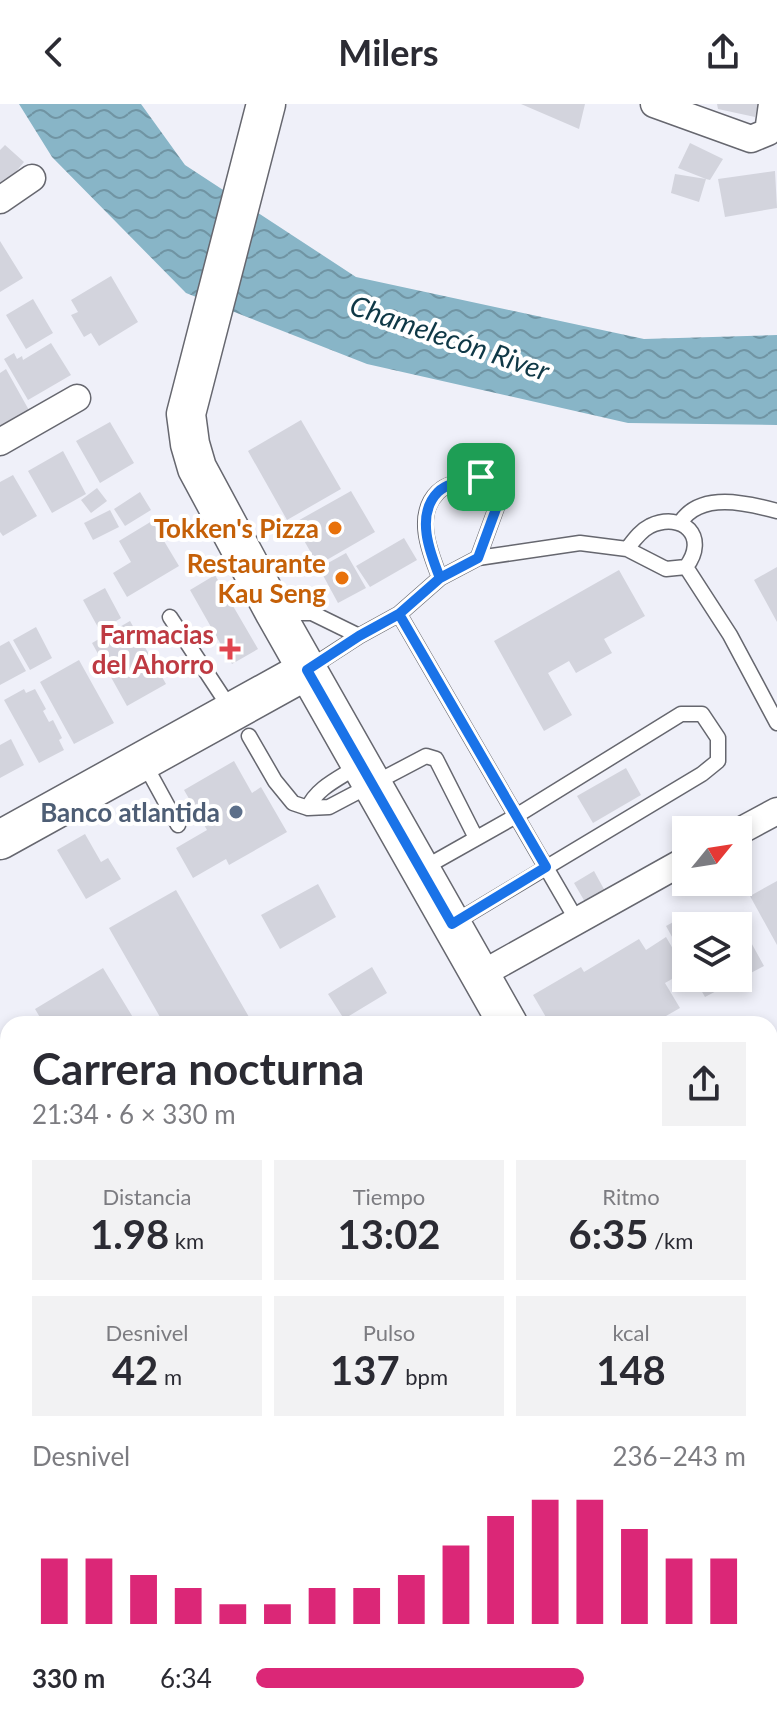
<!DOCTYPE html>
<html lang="es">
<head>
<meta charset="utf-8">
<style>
  :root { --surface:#fff; --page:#f2f2f3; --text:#2b2b33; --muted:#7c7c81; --accent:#db2777 }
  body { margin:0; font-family:Lato,sans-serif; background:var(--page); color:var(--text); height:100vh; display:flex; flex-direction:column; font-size:30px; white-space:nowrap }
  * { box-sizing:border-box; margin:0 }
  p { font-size:26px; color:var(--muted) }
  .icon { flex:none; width:44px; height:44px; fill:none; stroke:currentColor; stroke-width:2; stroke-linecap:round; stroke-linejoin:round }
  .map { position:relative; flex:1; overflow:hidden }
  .drawer { position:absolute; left:0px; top:912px; width:778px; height:708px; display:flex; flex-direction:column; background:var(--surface); border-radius:24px 24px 0 0; box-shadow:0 4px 12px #0003 }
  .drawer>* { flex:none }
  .needle { width:52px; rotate:60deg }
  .controls { position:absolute; left:672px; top:712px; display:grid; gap:16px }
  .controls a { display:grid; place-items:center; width:80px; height:80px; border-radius:0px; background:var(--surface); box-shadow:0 4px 12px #0003; font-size:40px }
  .pin { position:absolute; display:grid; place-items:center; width:68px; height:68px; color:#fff; margin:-34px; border-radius:16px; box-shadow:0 4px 12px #0006 }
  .round { display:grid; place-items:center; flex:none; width:84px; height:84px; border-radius:0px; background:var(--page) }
  .summary { display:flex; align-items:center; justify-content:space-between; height:136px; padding:0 32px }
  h1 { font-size:44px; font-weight:700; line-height:60px }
  .metrics { display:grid; grid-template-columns:repeat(3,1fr); gap:12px; height:136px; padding:8px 32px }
  .metrics div { display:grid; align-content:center; border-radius:0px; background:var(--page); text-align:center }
  .metrics b { font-size:40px; font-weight:700 }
  .metrics small { font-size:22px; font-weight:400 }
  .metrics p { font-size:22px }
  .chart { height:224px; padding:16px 32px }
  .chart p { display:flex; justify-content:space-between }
  .chart svg { width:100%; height:144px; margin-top:8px; stroke:var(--accent); stroke-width:6 }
  ul { padding:0 32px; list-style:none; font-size:26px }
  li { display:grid; grid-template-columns:128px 96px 1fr; align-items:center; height:60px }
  li i { height:20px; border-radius:10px; background:var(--accent) }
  header { display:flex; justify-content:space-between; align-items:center; height:104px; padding:0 32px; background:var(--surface); font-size:36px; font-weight:700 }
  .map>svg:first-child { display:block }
  .water { fill:url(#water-waves) }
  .building { fill:#d3d4dd }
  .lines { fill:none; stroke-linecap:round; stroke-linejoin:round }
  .lane-casing { stroke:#66676f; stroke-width:17 }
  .street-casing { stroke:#66676f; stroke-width:29 }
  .secondary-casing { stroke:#66676f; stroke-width:41 }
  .lane { stroke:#fff; stroke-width:14 }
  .street { stroke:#fff; stroke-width:26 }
  .secondary { stroke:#fff; stroke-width:38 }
  .route-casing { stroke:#fff; stroke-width:16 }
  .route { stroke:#1a73e8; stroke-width:10 }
  .food-dot { fill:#e8710a; stroke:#fff; stroke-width:3 }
  .health-dot { fill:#e0444e; stroke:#fff; stroke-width:3 }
  .service-dot { fill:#5c6f8a; stroke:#fff; stroke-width:3 }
  .labels { text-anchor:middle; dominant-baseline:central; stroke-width:8; stroke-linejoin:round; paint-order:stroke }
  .food-label { font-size:26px; font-weight:bold; fill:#c56008; stroke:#fff; text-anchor:end }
  .health-label { font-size:26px; font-weight:bold; fill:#be3a42; stroke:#fff; text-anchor:end }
  .service-label { font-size:26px; font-weight:bold; fill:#4e5e75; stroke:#fff; text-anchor:end }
  .water-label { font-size:28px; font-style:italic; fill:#0f3846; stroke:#fff }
</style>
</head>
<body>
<header><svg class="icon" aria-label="back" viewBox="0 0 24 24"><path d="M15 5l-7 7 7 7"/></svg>Milers<svg class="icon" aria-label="share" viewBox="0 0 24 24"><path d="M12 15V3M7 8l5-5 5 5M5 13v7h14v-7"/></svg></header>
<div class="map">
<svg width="777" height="1620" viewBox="0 0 777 1620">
  <defs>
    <pattern id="water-waves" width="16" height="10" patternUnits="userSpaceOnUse" patternTransform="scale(2)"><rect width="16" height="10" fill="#88b5c7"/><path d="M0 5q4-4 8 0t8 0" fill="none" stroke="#7094a3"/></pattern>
  </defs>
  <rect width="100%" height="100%" fill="#eff0f9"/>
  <!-- water -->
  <path class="water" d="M 19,0 L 141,0 L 185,61 L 356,173 L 644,235 L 777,231 L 777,321 L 628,319 L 367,260 L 186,189 L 52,53 Z"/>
  <!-- building -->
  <path class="building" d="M 521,0 L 585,0 L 579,25 Z
    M 717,0 L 758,0 L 755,13 L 718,5 Z
    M 690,39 L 723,55 L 710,76 L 706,75 L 699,98 L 671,89 L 675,70 L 706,75 L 678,64 Z
    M 5,41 L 24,58 L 0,87 L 0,46 Z
    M 775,67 L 777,104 L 725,113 L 718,75 Z
    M 0,137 L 23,174 L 0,188 Z
    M 111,172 L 138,218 L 99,242 L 91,229 L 84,233 L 71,211 L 78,208 L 71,196 Z
    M 33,195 L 53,229 L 26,245 L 6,211 Z
    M 51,239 L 71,271 L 28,296 L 4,255 L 14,249 L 17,255 L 22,252 L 23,256 Z
    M 6,265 L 30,308 L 0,325 L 0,269 Z
    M 301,316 L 341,385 L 287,416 L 248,347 Z
    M 110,318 L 134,359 L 100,379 L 76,337 Z
    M 63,347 L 86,390 L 52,409 L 28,367 Z
    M 13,371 L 37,412 L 3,432 L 0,428 L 0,378 Z
    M 97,384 L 107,397 L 91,409 L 81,396 Z
    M 351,387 L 375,428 L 318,461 L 294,419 Z
    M 140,388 L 151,406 L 125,422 L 114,405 Z
    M 110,406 L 119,423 L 93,436 L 84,419 Z
    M 152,417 L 179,462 L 127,493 L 113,469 L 131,458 L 119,437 Z
    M 404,434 L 417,456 L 370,483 L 356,462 Z
    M 346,449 L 366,484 L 338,499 L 319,464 Z
    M 777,463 L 777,518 L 754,476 Z
    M 619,466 L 645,512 L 604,535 L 612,549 L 576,569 L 569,557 L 548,569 L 572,611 L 544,627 L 494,537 Z
    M 215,471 L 258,545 L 232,560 L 190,486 Z
    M 105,484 L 121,514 L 100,527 L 83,496 Z
    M 130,517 L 166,580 L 127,602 L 92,539 Z
    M 36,523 L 52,554 L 30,566 L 13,536 Z
    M 9,537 L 26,567 L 0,581 L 0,542 Z
    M 79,556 L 114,619 L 74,640 L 40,578 Z
    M 24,585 L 26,589 L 35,585 L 46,605 L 43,607 L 49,618 L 53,616 L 62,634 L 59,636 L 64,646 L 39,659 L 4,596 Z
    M 11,635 L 24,661 L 0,674 L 0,641 Z
    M 234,657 L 252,689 L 261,683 L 287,728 L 229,761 L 226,755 L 193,774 L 176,744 L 207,726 L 184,686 Z
    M 626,664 L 641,691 L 593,719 L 577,692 Z
    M 85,730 L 101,758 L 108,754 L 121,775 L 86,795 L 57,746 Z
    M 594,767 L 605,787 L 585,798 L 574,779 Z
    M 777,777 L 777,841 L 750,792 Z
    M 318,780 L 336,813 L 280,845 L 261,811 Z
    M 176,786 L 253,920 L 164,920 L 109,824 Z
    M 690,809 L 696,822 L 686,822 L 686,858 L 666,822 Z
    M 742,822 L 764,862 L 705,893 L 694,874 L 738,874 L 738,825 Z
    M 666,833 L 686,867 L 665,879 L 680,904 L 652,920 L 550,920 L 533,891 L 581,863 L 584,868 L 639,835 L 646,846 Z
    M 372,863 L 387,889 L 344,915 L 328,890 Z
    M 103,864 L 137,920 L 44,920 L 35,905 Z
    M 777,1019 L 777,1052 L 770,1041 L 770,1023 Z
    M 777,1181 L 777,1220 L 770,1224 L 770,1184 Z
    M 770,1585 L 777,1597 L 777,1620 L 689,1620 L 703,1612 L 770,1612 Z"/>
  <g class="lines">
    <!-- lane casing -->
    <g class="lane-casing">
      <path id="lane" d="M 680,419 C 700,387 747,399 777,407
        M 686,463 L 730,531 L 777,619
        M 440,474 C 430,449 414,411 438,388 C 449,378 468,376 481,373 L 494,381 L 500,394 L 478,454
        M 279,509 L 312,509 L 359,532
        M 399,510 L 576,815
        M 170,513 L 232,607
        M 308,565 L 359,532 L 399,510 L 440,474 L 478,454 L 580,439 L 627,445 L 666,465 L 686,463 C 709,433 683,407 650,422 C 640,427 634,436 627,445
        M 249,632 L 275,677 L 293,699 L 308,704 L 329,703 L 426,652 L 436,655 L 476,734
        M 143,657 L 178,721
        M 308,704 C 316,684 340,674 358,662
        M 422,765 L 516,712 L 681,610 L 702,610 L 718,634 L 718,657 L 702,670 L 452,820
        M 770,1565 L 777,1571
        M 644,1620 L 657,1612"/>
    </g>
    <!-- street casing -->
    <g class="street-casing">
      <path id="street" d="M 654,0 L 751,35 L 768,28 L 772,0
        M 0,96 L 32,74
        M 0,338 L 77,294
        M 738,728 L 777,707
        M 480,871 L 686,756
        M 0,1465 L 8,1461
        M 770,1465 L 777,1461
        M 770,1523 L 777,1519
        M 514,1620 L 527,1612
        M 595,1620 L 609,1612"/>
    </g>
    <!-- secondary casing -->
    <g class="secondary-casing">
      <path id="secondary" d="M 266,0 L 186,310 L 190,340 L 197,364 L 275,509 L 508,920
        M 0,736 L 307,566
        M 770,1376 L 777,1389"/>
    </g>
    <!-- lane -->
    <use href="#lane" class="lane"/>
    <!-- street -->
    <use href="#street" class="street"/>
    <!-- secondary -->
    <use href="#secondary" class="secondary"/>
  </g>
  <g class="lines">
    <!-- route casing -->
    <g class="route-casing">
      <path id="route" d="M 481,373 C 468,376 448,378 438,388 C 415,411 430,449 440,474 L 399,510 L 359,532 L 307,566 L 452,820 L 546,763 L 399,510 L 440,474 L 478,454 L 500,394 L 494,381 L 481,373"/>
    </g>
    <!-- route -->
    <use href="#route" class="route"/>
  </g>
  <!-- markers -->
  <g class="food-dot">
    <circle cx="335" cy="424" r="8"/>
    <circle cx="342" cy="474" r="8"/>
  </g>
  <path class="health-dot" d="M226 533h8v8h8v8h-8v8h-8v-8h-8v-8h8z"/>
  <circle class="service-dot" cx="236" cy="708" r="8"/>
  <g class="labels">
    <!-- food labels -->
    <g class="food-label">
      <text x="319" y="424">Tokken's Pizza</text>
      <text x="326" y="459">Restaurante<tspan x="326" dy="30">Kau Seng</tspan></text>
    </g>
    <!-- health labels -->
    <g class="health-label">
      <text x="214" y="530">Farmacias<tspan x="214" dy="30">del Ahorro</tspan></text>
    </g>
    <!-- service labels -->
    <g class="service-label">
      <text x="220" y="708">Banco atlantida</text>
    </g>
    <!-- water labels -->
    <g class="water-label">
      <text transform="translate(450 233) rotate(19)">Chamelecón River</text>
    </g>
  </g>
</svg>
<div class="controls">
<a><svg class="needle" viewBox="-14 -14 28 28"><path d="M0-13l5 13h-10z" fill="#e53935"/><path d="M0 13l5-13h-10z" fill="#7c7c81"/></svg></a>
<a><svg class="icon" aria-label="layers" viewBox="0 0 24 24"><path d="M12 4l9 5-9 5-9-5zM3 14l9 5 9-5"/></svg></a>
</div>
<div class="pin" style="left:481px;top:373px;background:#1e9e55"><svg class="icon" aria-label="arrive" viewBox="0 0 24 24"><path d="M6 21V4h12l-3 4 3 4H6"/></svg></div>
<section class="drawer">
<div class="summary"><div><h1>Carrera nocturna</h1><p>21:34 · 6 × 330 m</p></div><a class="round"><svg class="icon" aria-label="share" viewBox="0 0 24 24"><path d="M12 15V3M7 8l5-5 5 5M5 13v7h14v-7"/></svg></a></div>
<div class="metrics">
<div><p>Distancia</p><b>1.98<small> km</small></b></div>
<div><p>Tiempo</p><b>13:02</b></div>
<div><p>Ritmo</p><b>6:35<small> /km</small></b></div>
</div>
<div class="metrics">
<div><p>Desnivel</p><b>42<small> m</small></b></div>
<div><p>Pulso</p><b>137<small> bpm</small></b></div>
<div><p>kcal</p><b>148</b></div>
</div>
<div class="chart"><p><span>Desnivel</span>236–243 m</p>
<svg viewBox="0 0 160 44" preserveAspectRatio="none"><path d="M5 44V24M15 44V24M25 44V29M35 44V33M45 44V38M55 44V38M65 44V33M75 44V33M85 44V29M95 44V20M105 44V11M115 44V6M125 44V6M135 44V15M145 44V24M155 44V24"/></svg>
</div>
<ul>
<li><b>330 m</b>6:34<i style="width:67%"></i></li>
</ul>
</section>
</div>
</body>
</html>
